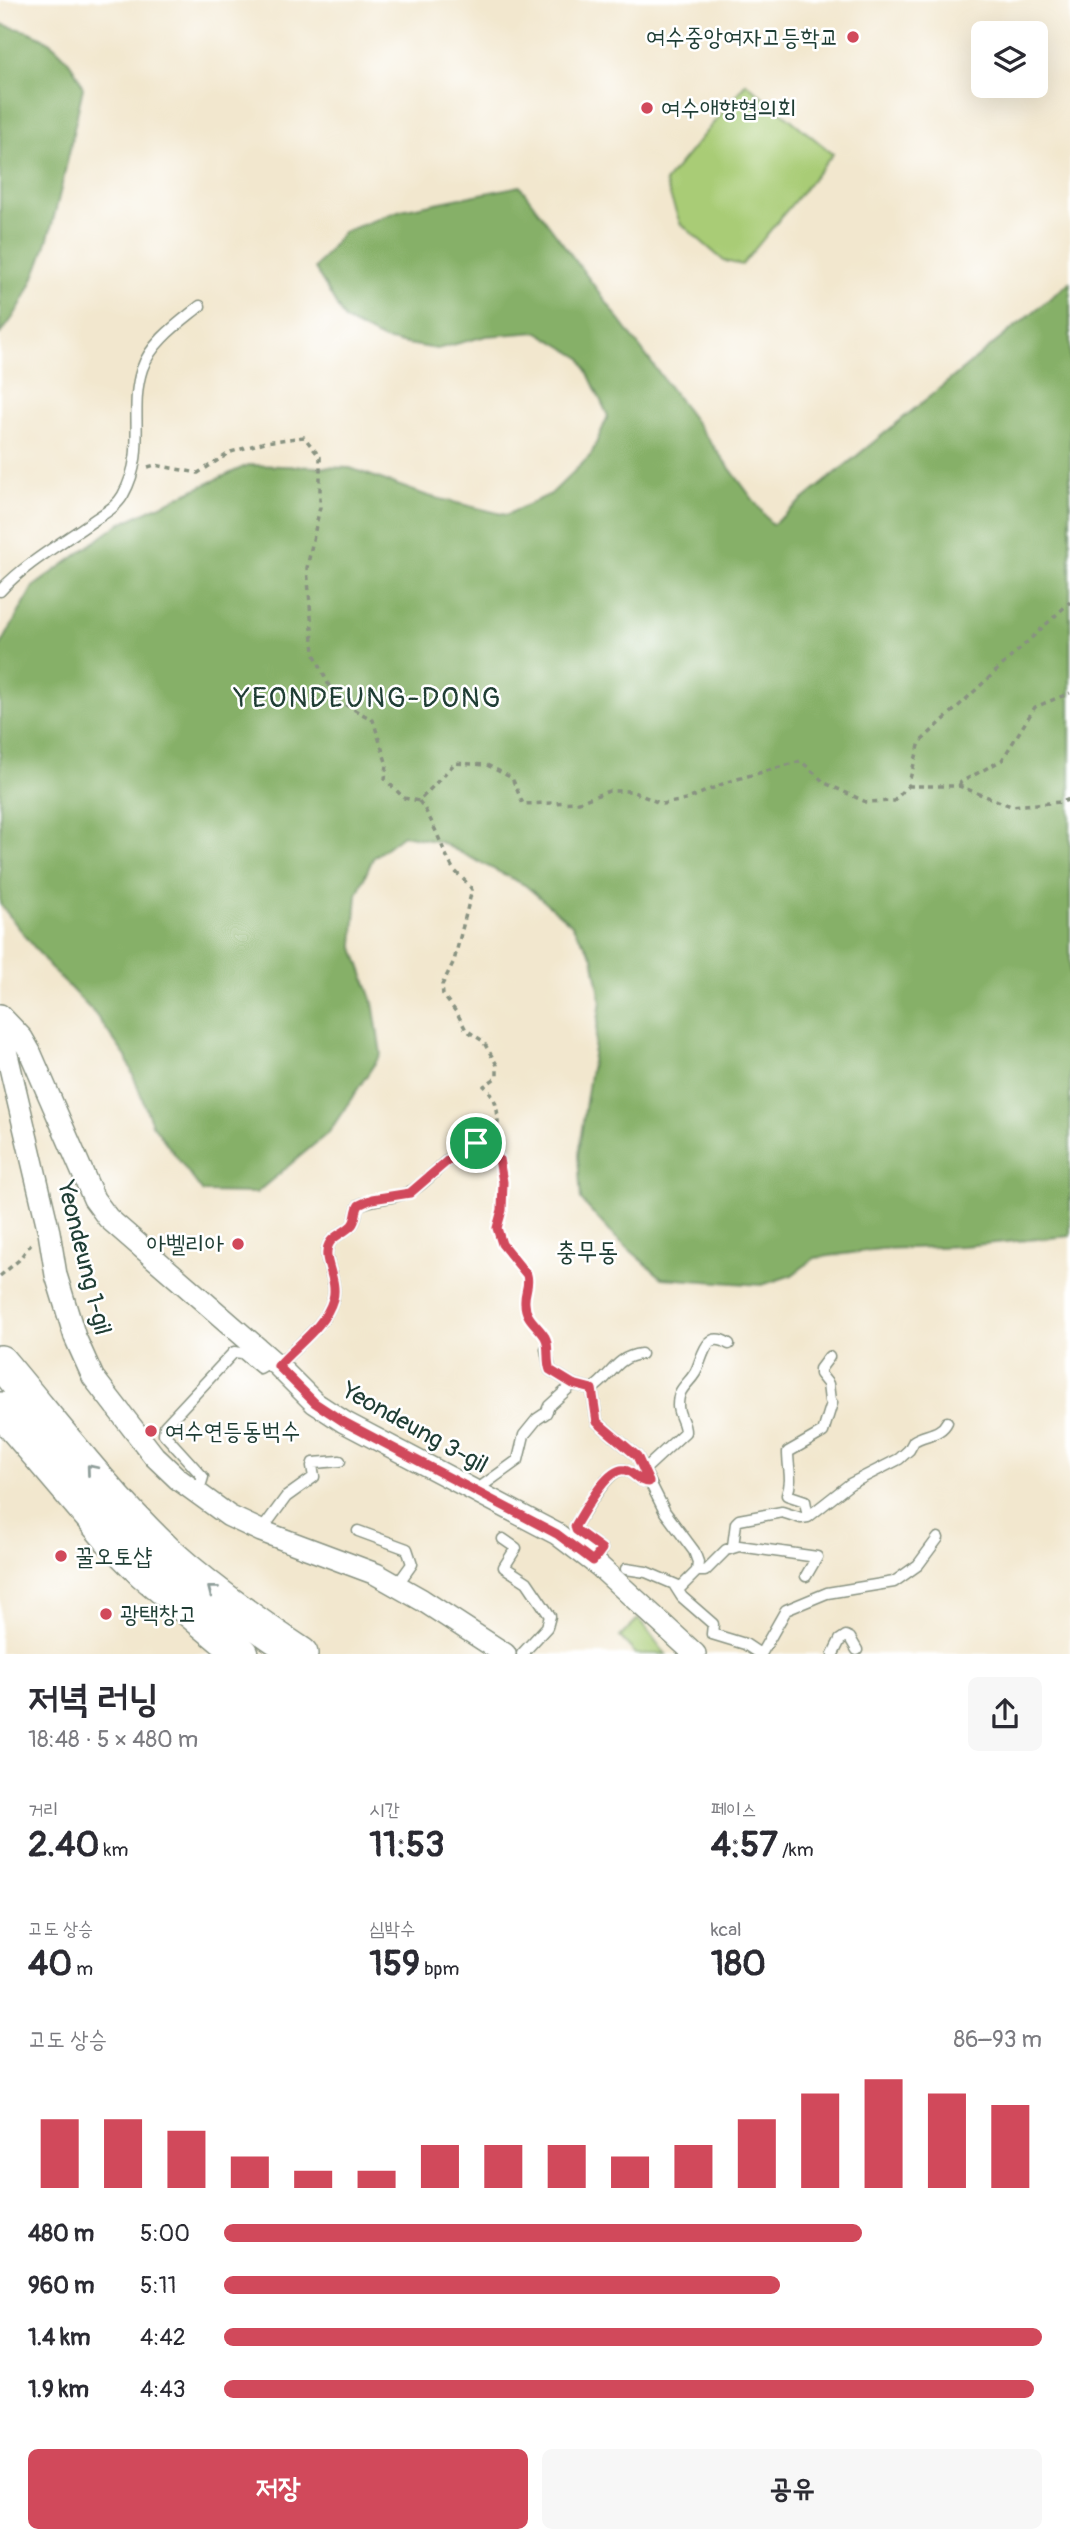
<!DOCTYPE html>
<html lang="ko">
<head>
<meta charset="utf-8">
<style>
  :root { --surface:#fff; --page:#f7f7f7; --text:#2b2b33; --muted:#7c7c81; --accent:#d1495b }
  body { margin:0; font-family:Pangolin,"Poor Story",sans-serif; background:var(--page); color:var(--text); height:100vh; display:flex; flex-direction:column; font-size:26px; white-space:nowrap }
  * { box-sizing:border-box; margin:0 }
  p { font-size:23px; color:var(--muted) }
  .icon { flex:none; width:38px; height:38px; fill:none; stroke:currentColor; stroke-width:2; stroke-linecap:round; stroke-linejoin:round }
  .map { position:relative; height:1654px; overflow:hidden }
  .side { display:flex; flex-direction:column; background:var(--surface); flex:1 }
  .side>* { flex:none }
  .fabs { position:absolute; left:971px; top:21px; display:grid; gap:14px }
  .fabs a { display:grid; place-items:center; width:77px; height:77px; border-radius:10px; background:var(--surface); box-shadow:0 7px 28px #0002; font-size:35px }
  .pin { position:absolute; display:grid; place-items:center; width:60px; height:60px; color:#fff; margin:-30px; border:4px solid #fff; border-radius:50%; box-shadow:0 2px 7px #0007 }
  .round { display:grid; place-items:center; flex:none; width:74px; height:74px; border-radius:10px; background:var(--page) }
  .headline { display:flex; align-items:center; justify-content:space-between; height:119px; padding:0 28px }
  h1 { font-size:38px; font-weight:700; line-height:52px }
  .metrics { display:grid; grid-template-columns:repeat(3,1fr); gap:10px; height:119px; padding:7px 28px }
  .metrics div { display:grid; align-content:center }
  .metrics b { font-size:35px; font-weight:700 }
  .metrics small { font-size:19px; font-weight:400 }
  .metrics p { font-size:19px }
  .chart { height:196px; padding:14px 28px }
  .chart p { display:flex; justify-content:space-between }
  .chart svg { width:100%; height:126px; margin-top:7px; stroke:var(--accent); stroke-width:6 }
  .button { display:flex; gap:14px; margin-top:auto; padding:14px 28px }
  .button a { flex:1; height:80px; border-radius:10px; background:var(--accent); color:#fff; font-size:28px; font-weight:700; line-height:80px; text-align:center }
  .button a+a { background:var(--page); color:var(--text) }
  ul { padding:0 28px; list-style:none; font-size:23px }
  li { display:grid; grid-template-columns:112px 84px 1fr; align-items:center; height:52px }
  li i { height:18px; border-radius:9px; background:var(--accent) }
  .map>svg:first-child { display:block }
  .green { fill:#a9cc76; stroke:#648455; stroke-width:2 }
  .forest { fill:#86b067; stroke:#52764e; stroke-width:2 }
  .lines { fill:none; stroke-linecap:round; stroke-linejoin:round }
  .service-casing { stroke:#889281; stroke-width:13 }
  .minor-casing { stroke:#889281; stroke-width:24 }
  .primary-casing { stroke:#889281; stroke-width:36 }
  .path { stroke:#889281; stroke-width:3.5; stroke-dasharray:5 5; stroke-linecap:butt }
  .service { stroke:#fff; stroke-width:10 }
  .minor { stroke:#fff; stroke-width:21 }
  .primary { stroke:#fff; stroke-width:33 }
  .oneway { stroke:#8f9e9a }
  .route-casing { stroke:#fff; stroke-width:14 }
  .route { stroke:#d1495b; stroke-width:9 }
  .poi-dot { fill:#d1495b; stroke:#fff; stroke-width:2.5 }
  .labels { text-anchor:middle; dominant-baseline:central; stroke-width:5; stroke-linejoin:round; paint-order:stroke }
  .poi-label { font-size:24px; fill:#1f3d34; stroke:#fff; text-anchor:start }
  .street-label { font-size:24px; fill:#1f3d34; stroke:#fff }
  .neighbourhood-label { font-size:26px; fill:#1f3d34; stroke:#fff }
  .quarter-label { font-size:28px; letter-spacing:2px; fill:#1f3d34; stroke:#fff }
</style>
</head>
<body>
<div class="map">
<svg width="1070" height="1654" viewBox="0 0 1070 1654">
  <rect width="100%" height="100%" fill="#fff"/>
  <filter id="ink" filterUnits="userSpaceOnUse"><feTurbulence type="fractalNoise" baseFrequency=".0143" numOctaves="2"/><feDisplacementMap in="SourceGraphic" scale="14" xChannelSelector="R" yChannelSelector="G"/><feConvolveMatrix kernelMatrix="1 2 1 2 8 2 1 2 1" color-interpolation-filters="sRGB"/></filter>
  <filter id="wash" filterUnits="userSpaceOnUse"><feTurbulence type="fractalNoise" baseFrequency=".00686" numOctaves="4" result="noise"/><feDisplacementMap in="SourceGraphic" scale="28" xChannelSelector="R" yChannelSelector="G"/><feGaussianBlur stdDeviation="1.57" result="paint"/><feColorMatrix in="noise" values="0 0 0 0 0 0 0 0 0 0 0 0 0 0 0 0 0 1.4 0 .05"/><feComposite in="paint" operator="in"/></filter>
  <g filter="url(#wash)">
    <rect width="100%" height="100%" fill="#f2e7ce"/>
    <!-- green -->
    <path class="green" d="M 746,83 L 833,154 L 742,265 L 724,261 L 680,223 L 665,182 Z
      M 638,1619 C 650,1631 655,1642 666,1654 L 636,1654 L 620,1637 Z"/>
    <!-- forest -->
    <path class="forest" d="M 0,24 C 10,27 22,29 32,33 C 56,42 75,65 83,88 C 65,163 51,277 0,334 Z
      M 520,186 L 772,525 L 1070,282 L 1070,1236 L 963,1246 L 881,1249 L 815,1258 L 792,1275 L 762,1285 L 662,1278 L 613,1235 L 581,1200 L 578,1155 L 601,1001 L 593,957 L 571,924 L 525,885 L 440,842 L 403,835 L 373,858 L 357,894 L 353,945 L 373,1002 L 381,1054 L 329,1132 L 256,1193 L 203,1192 L 152,1124 L 126,1057 L 95,1014 L 50,967 L 0,904 L 0,647 L 33,587 L 119,524 L 248,465 L 350,468 L 428,496 L 506,515 L 551,494 L 591,455 L 608,416 L 581,358 L 538,332 L 486,336 L 437,349 L 384,340 L 345,320 L 315,268 L 343,232 L 401,210 Z"/>
  </g>
  <g filter="url(#ink)">
    <g class="lines">
      <!-- service casing -->
      <g class="service-casing">
        <path id="service" d="M 0,591 C 25,564 60,544 90,523 C 101,515 116,508 123,495 C 148,450 128,411 142,369 C 151,342 179,323 200,306
          M 278,1366 C 296,1345 325,1327 333,1299 C 337,1285 329,1270 327,1257 C 325,1236 342,1236 352,1225 C 357,1220 355,1211 359,1205 C 376,1197 398,1199 413,1190 C 435,1177 452,1146 481,1143 L 485,1147
          M 573,1384 L 592,1389 C 612,1376 615,1357 641,1354
          M 592,1389 L 597,1422 L 637,1456 L 665,1512 L 694,1551 L 698,1562 L 697,1571 L 681,1587 L 646,1572 L 626,1569
          M 644,1470 L 685,1432 C 685,1422 678,1415 678,1406 C 678,1387 687,1386 695,1373 C 703,1360 704,1328 729,1344
          M 475,1491 L 518,1460 L 524,1435 L 537,1419 L 546,1413 L 549,1406 L 573,1384 L 550,1370 L 546,1349
          M 198,1493 L 203,1477 L 164,1434 L 165,1426 L 234,1352 L 242,1353 L 260,1368 L 272,1361
          M 808,1517 L 805,1501 L 787,1495 C 793,1478 788,1470 788,1452 L 823,1432 L 832,1403 L 830,1401 L 828,1384 L 820,1374 L 820,1369 L 829,1357
          M 261,1531 L 286,1497 L 314,1477 L 312,1466 L 313,1463 L 340,1461
          M 358,1531 L 407,1549 L 412,1564 L 397,1585
          M 503,1539 L 516,1548 L 504,1567 L 527,1582 L 550,1616 L 547,1627 L 522,1654
          M 733,1546 L 736,1523 L 739,1520 L 782,1512 L 801,1518 L 808,1517 L 850,1484 L 899,1459 L 909,1450 L 914,1441 C 925,1434 941,1435 947,1422
          M 593,1561 L 602,1549 L 576,1530 L 575,1526 C 584,1513 609,1466 625,1470 C 635,1473 638,1482 649,1482
          M 697,1571 L 705,1571 L 726,1550 L 739,1546 L 817,1557 L 806,1576
          M 675,1586 L 682,1597 L 713,1624 L 712,1634 L 745,1644 L 760,1654
          M 761,1654 L 786,1610 L 827,1593 L 894,1582 L 918,1565 L 938,1538
          M 833,1654 L 840,1640 L 846,1636 L 850,1638 L 857,1650"/>
      </g>
      <!-- minor casing -->
      <g class="minor-casing">
        <path id="minor" d="M 0,1015 L 22,1038 L 30,1052 L 94,1199 L 108,1218 L 278,1366 L 315,1403 L 344,1422 L 557,1534 L 599,1566 L 695,1654
          M 0,1025 L 49,1232 L 56,1275 L 75,1337 L 93,1377 L 154,1456 L 178,1479 L 229,1516 L 261,1531 L 376,1574 L 422,1600 L 505,1654"/>
      </g>
      <!-- primary casing -->
      <g class="primary-casing">
        <path id="primary" d="M 0,1362 C 54,1426 105,1494 165,1551 C 207,1589 254,1623 301,1654
          M 0,1409 L 111,1539 L 144,1572 L 242,1654"/>
      </g>
      <!-- path -->
      <path class="path" d="M 148,467 L 155,465 L 198,473 L 231,452 L 265,442 L 304,437 L 320,457 L 320,507 L 307,568 L 314,653 L 335,699 L 373,720 L 387,765 L 385,779 L 404,798 L 419,801 L 455,763 L 487,765 L 512,778 L 523,804 L 579,802 L 609,791 L 631,791 L 662,804 L 686,800 L 727,782 L 801,761 L 825,783 L 866,802 L 894,801 L 908,786 L 920,742 L 1070,602
        M 908,786 L 959,786 L 1011,806 L 1062,802 L 1070,799
        M 959,786 L 961,782 L 1002,760 L 1035,707 L 1070,693
        M 419,801 C 433,819 440,844 451,865 C 455,874 467,880 472,890 L 454,961 L 442,985 L 443,995 L 457,1013 L 466,1030 L 483,1041 L 497,1065 L 497,1077 L 484,1086 C 496,1096 498,1109 498,1125 L 489,1132
        M 494,1155 C 507,1166 505,1198 501,1213 C 500,1218 497,1224 497,1229 C 499,1246 516,1262 526,1275 C 529,1283 527,1290 525,1298 C 523,1315 535,1325 545,1337
        M 0,1276 L 19,1260 L 32,1242"/>
      <!-- service -->
      <use href="#service" class="service"/>
      <!-- minor -->
      <use href="#minor" class="minor"/>
      <!-- primary -->
      <use href="#primary" class="primary"/>
    </g>
    <!-- one-way arrows -->
    <defs><path id="oneway-chevron" d="M-2-3.5L2.5 0L-2 3.5" fill="none" stroke-width="1.6" stroke-linecap="round" stroke-linejoin="round" transform="scale(1.75)"/></defs>
    <g class="oneway">
      <use href="#oneway-chevron" transform="translate(91 1469) rotate(-130)"/>
      <use href="#oneway-chevron" transform="translate(212 1590) rotate(-142)"/>
    </g>
  </g>
  <g class="lines" filter="url(#ink)">
    <!-- route casing -->
    <g class="route-casing">
      <path id="route" d="M 476,1143 L 481,1143 L 499,1159 L 503,1182 L 502,1210 L 497,1228 L 502,1244 L 527,1275 C 530,1285 524,1293 525,1303 C 525,1319 538,1325 545,1337 C 550,1345 546,1360 550,1370 L 573,1384 L 592,1389 L 597,1422 L 637,1456 L 649,1482 C 638,1482 635,1473 625,1470 C 608,1466 583,1513 575,1526 L 576,1530 L 602,1549 L 593,1561 L 557,1534 L 344,1422 L 315,1403 L 278,1366 C 296,1345 325,1327 333,1299 C 337,1285 329,1270 327,1257 C 325,1236 342,1236 352,1225 C 357,1219 355,1211 359,1205 L 372,1199 L 410,1193 L 460,1150 Z"/>
    </g>
    <!-- route -->
    <use href="#route" class="route"/>
  </g>
  <!-- markers -->
  <g class="poi-dot">
    <circle cx="853" cy="37" r="7"/>
    <circle cx="647" cy="108" r="7"/>
    <circle cx="238" cy="1244" r="7"/>
    <circle cx="151" cy="1431" r="7"/>
    <circle cx="61" cy="1556" r="7"/>
    <circle cx="106" cy="1614" r="7"/>
  </g>
  <g class="labels">
    <!-- poi labels -->
    <g class="poi-label">
      <text x="839" y="37" text-anchor="end">여수중앙여자고등학교</text>
      <text x="661" y="108">여수애향협의회</text>
      <text x="224" y="1244" text-anchor="end">아벨리아</text>
      <text x="165" y="1431">여수연등동벅수</text>
      <text x="75" y="1556">꿀오토샵</text>
      <text x="120" y="1614">광택창고</text>
    </g>
    <!-- street labels -->
    <g class="street-label">
      <text transform="translate(84 1258) rotate(76)">Yeondeung 1-gil</text>
      <text transform="translate(415 1428) rotate(29)">Yeondeung 3-gil</text>
    </g>
    <!-- neighbourhood labels -->
    <g class="neighbourhood-label">
      <text x="587" y="1252">충무동</text>
    </g>
    <!-- quarter labels -->
    <g class="quarter-label">
      <text x="368" y="698">YEONDEUNG-DONG</text>
    </g>
  </g>
</svg>
<div class="fabs">
<a><svg class="icon" aria-label="layers" viewBox="0 0 24 24"><path d="M12 4l9 5-9 5-9-5zM3 14l9 5 9-5"/></svg></a>
</div>
<div class="pin" style="left:476px;top:1143px;background:#1e9e55"><svg class="icon" aria-label="arrive" viewBox="0 0 24 24"><path d="M6 21V4h12l-3 4 3 4H6"/></svg></div>
</div>
<section class="side">
<div class="headline"><div><h1>저녁 러닝</h1><p>18:48 · 5 × 480 m</p></div><a class="round"><svg class="icon" aria-label="share" viewBox="0 0 24 24"><path d="M12 15V3M7 8l5-5 5 5M5 13v7h14v-7"/></svg></a></div>
<div class="metrics">
<div><p>거리</p><b>2.40<small> km</small></b></div>
<div><p>시간</p><b>11:53</b></div>
<div><p>페이스</p><b>4:57<small> /km</small></b></div>
</div>
<div class="metrics">
<div><p>고도 상승</p><b>40<small> m</small></b></div>
<div><p>심박수</p><b>159<small> bpm</small></b></div>
<div><p>kcal</p><b>180</b></div>
</div>
<div class="chart"><p><span>고도 상승</span>86–93 m</p>
<svg viewBox="0 0 160 44" preserveAspectRatio="none"><path d="M5 44V20M15 44V20M25 44V24M35 44V33M45 44V38M55 44V38M65 44V29M75 44V29M85 44V29M95 44V33M105 44V29M115 44V20M125 44V11M135 44V6M145 44V11M155 44V15"/></svg>
</div>
<ul>
<li><b>480 m</b>5:00<i style="width:78%"></i></li>
<li><b>960 m</b>5:11<i style="width:68%"></i></li>
<li><b>1.4 km</b>4:42<i style="width:100%"></i></li>
<li><b>1.9 km</b>4:43<i style="width:99%"></i></li>
</ul>
<div class="button"><a>저장</a><a>공유</a></div>
</section>
</body>
</html>
